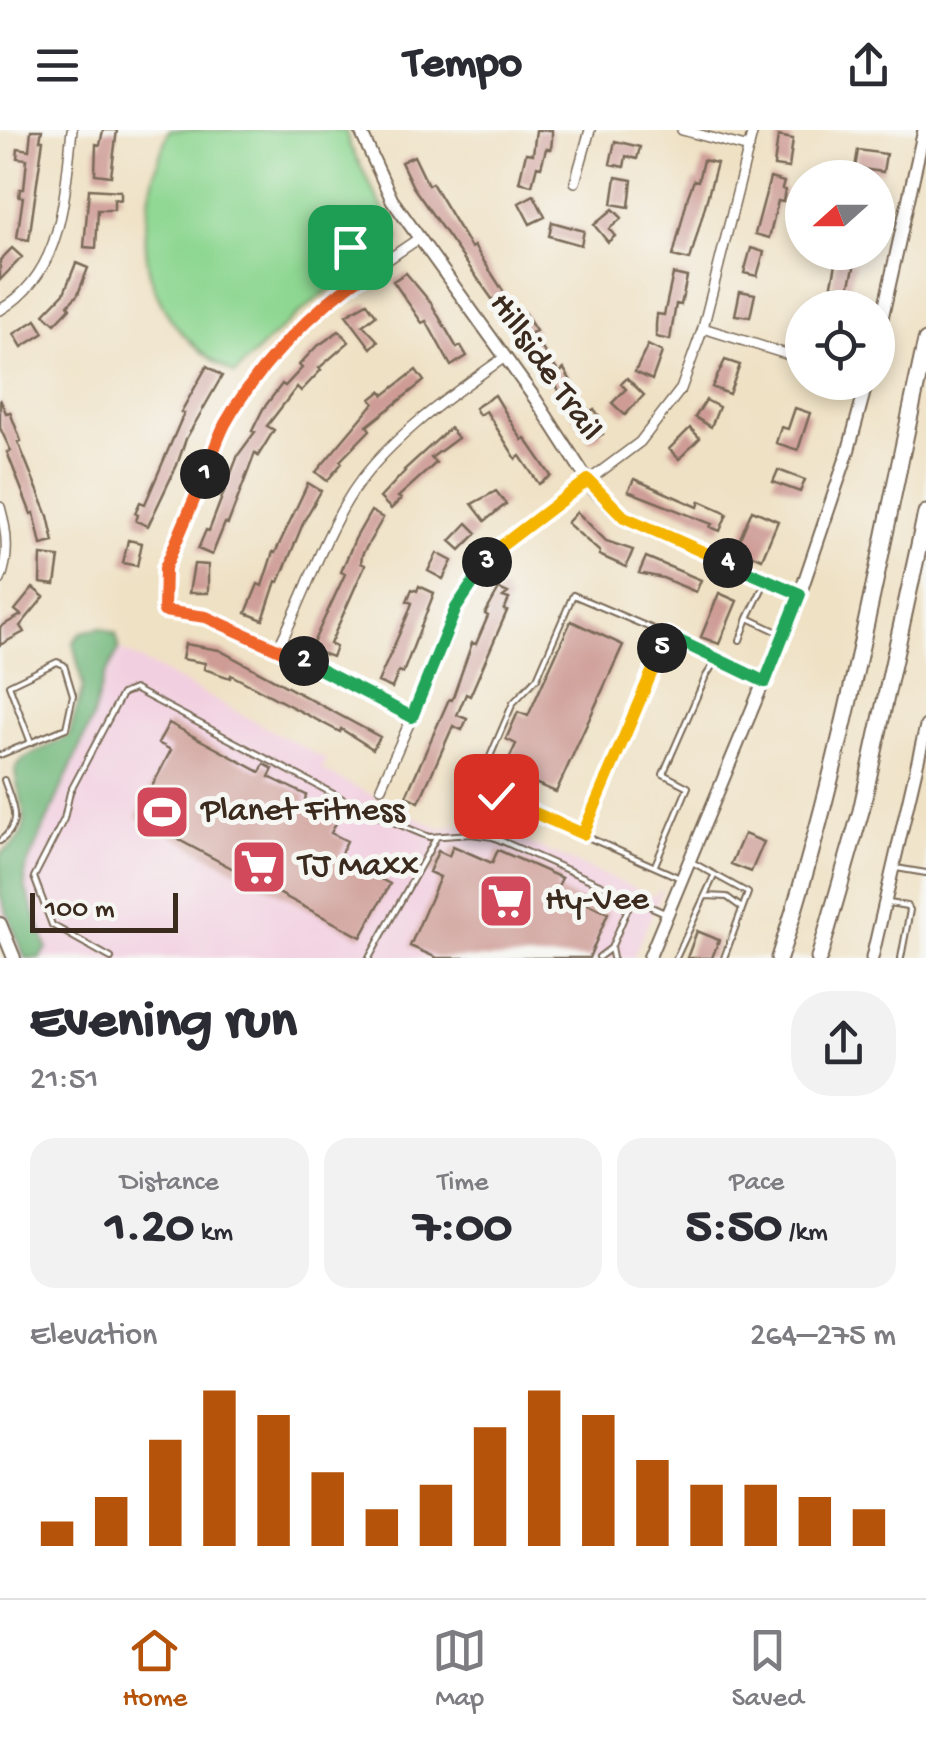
<!DOCTYPE html>
<html lang="en">
<head>
<meta charset="utf-8">
<style>
  :root { --surface:#fff; --page:#f2f2f3; --text:#2b2b33; --muted:#7c7c81; --line:#e1e1e2; --accent:#b45309 }
  body { margin:0; font-family:"Gochi Hand",sans-serif; background:var(--page); color:var(--text); height:100vh; display:flex; flex-direction:column; font-size:38px; white-space:nowrap }
  * { box-sizing:border-box; margin:0 }
  p { font-size:32px; color:var(--muted) }
  .icon { flex:none; width:55px; height:55px; fill:none; stroke:currentColor; stroke-width:2; stroke-linecap:round; stroke-linejoin:round }
  .map { position:relative; height:828px; overflow:hidden }
  .side { display:flex; flex-direction:column; background:var(--surface); flex:1 }
  .side>* { flex:none }
  .needle { width:65px; rotate:249deg }
  .controls { position:absolute; left:785px; top:30px; display:grid; gap:20px }
  .controls a { display:grid; place-items:center; width:110px; height:110px; border-radius:50%; background:var(--surface); box-shadow:0 5px 15px #0003; font-size:50px }
  .scale { position:absolute; left:30px; bottom:25px; width:148px; box-sizing:border-box; padding-left:10px; border:5px solid #3b2a1e; border-top:0; font-size:28px; line-height:35px; white-space:nowrap; color:#3b2a1e; -webkit-text-stroke:8px #f6f6f2; paint-order:stroke }
  .pin { position:absolute; display:grid; place-items:center; width:85px; height:85px; color:#fff; margin:-42px; border-radius:20px; box-shadow:0 5px 15px #0006 }
  .km { position:absolute; width:50px; height:50px; margin:-25px; border-radius:50%; background:#222; color:#fff; font-size:28px; line-height:50px; text-align:center }
  .round { display:grid; place-items:center; flex:none; width:105px; height:105px; border-radius:40px; background:var(--page) }
  .overview { display:flex; align-items:center; justify-content:space-between; height:170px; padding:0 30px }
  h1 { font-size:55px; font-weight:800; line-height:75px }
  .stats { display:grid; grid-template-columns:repeat(3,1fr); gap:15px; height:170px; padding:10px 30px }
  .stats div { display:grid; align-content:center; border-radius:25px; background:var(--page); text-align:center }
  .stats b { font-size:50px; font-weight:800 }
  .stats small { font-size:28px; font-weight:400 }
  .stats p { font-size:28px }
  .chart { height:280px; padding:20px 30px }
  .chart p { display:flex; justify-content:space-between }
  .chart svg { width:100%; height:180px; margin-top:10px; stroke:var(--accent); stroke-width:6 }
  header { display:flex; justify-content:space-between; align-items:center; height:130px; padding:0 30px; background:var(--surface); font-size:45px; font-weight:800 }
  .dock { display:flex; justify-content:space-around; align-items:center; height:140px; border-top:2px solid var(--line); background:var(--surface); font-size:28px; color:var(--muted) }
  .dock a { display:grid; justify-items:center; gap:5px }
  .dock .active { color:var(--accent) }
  .map>svg:first-child { display:block }
  .built { fill:#f2cfe0 }
  .green { fill:#8ed792; stroke:#648058; stroke-width:2.5 }
  .forest { fill:#72b87c; stroke:#56714d; stroke-width:2.5 }
  .building { fill:#ce9b95 }
  .lines { fill:none; stroke-linecap:round; stroke-linejoin:round }
  .service-casing { stroke:#7a6a58; stroke-width:8 }
  .minor-casing { stroke:#7a6a58; stroke-width:12 }
  .tertiary-casing { stroke:#7a6a58; stroke-width:15 }
  .secondary-casing { stroke:#7a6a58; stroke-width:16 }
  .motorway-casing { stroke:#7a6a58; stroke-width:19 }
  .service { stroke:#fff; stroke-width:4 }
  .minor { stroke:#fff; stroke-width:9 }
  .tertiary { stroke:#fff; stroke-width:11 }
  .secondary { stroke:#fff; stroke-width:12 }
  .motorway { stroke:#fff; stroke-width:15 }
  .split-1-casing { stroke:#fff; stroke-width:20 }
  .split-2-casing { stroke:#fff; stroke-width:20 }
  .split-3-casing { stroke:#fff; stroke-width:20 }
  .split-4-casing { stroke:#fff; stroke-width:20 }
  .split-5-casing { stroke:#fff; stroke-width:20 }
  .split-6-casing { stroke:#fff; stroke-width:20 }
  .split-1 { stroke:#f0652b; stroke-width:12 }
  .split-2 { stroke:#f0652b; stroke-width:12 }
  .split-3 { stroke:#22a559; stroke-width:12 }
  .split-4 { stroke:#f5b400; stroke-width:12 }
  .split-5 { stroke:#22a559; stroke-width:12 }
  .split-6 { stroke:#f5b400; stroke-width:12 }
  .labels { text-anchor:middle; dominant-baseline:central; stroke-width:10; stroke-linejoin:round; paint-order:stroke }
  .street-label { font-size:35px; fill:#3b2a1e; stroke:#f6f6f2 }
  .poi-label { font-size:35px; fill:#3b2a1e; stroke:#f6f6f2; text-anchor:start }
</style>
</head>
<body>
<header><svg class="icon" aria-label="menu" viewBox="0 0 24 24"><path d="M4 6h16M4 12h16M4 18h16"/></svg>Tempo<svg class="icon" aria-label="share" viewBox="0 0 24 24"><path d="M12 15V3M7 8l5-5 5 5M5 13v7h14v-7"/></svg></header>
<div class="map">
<svg width="926" height="828" viewBox="0 0 926 828">
  <rect width="100%" height="100%" fill="#f6f6f2"/>
  <filter id="ink" filterUnits="userSpaceOnUse"><feTurbulence type="fractalNoise" baseFrequency=".01" numOctaves="2"/><feDisplacementMap in="SourceGraphic" scale="20" xChannelSelector="R" yChannelSelector="G"/><feConvolveMatrix kernelMatrix="1 2 1 2 8 2 1 2 1" color-interpolation-filters="sRGB"/></filter>
  <filter id="wash" filterUnits="userSpaceOnUse"><feTurbulence type="fractalNoise" baseFrequency=".0048" numOctaves="4" result="noise"/><feDisplacementMap in="SourceGraphic" scale="40" xChannelSelector="R" yChannelSelector="G"/><feGaussianBlur stdDeviation="2.25" result="paint"/><feColorMatrix in="noise" values="0 0 0 0 0 0 0 0 0 0 0 0 0 0 0 0 0 1.4 0 .05"/><feComposite in="paint" operator="in"/></filter>
  <g filter="url(#wash)">
    <rect width="100%" height="100%" fill="#efe1c4"/>
    <!-- built -->
    <path class="built" d="M 116,517 L 327,630 L 322,640 L 440,699 L 476,690 L 653,766 L 663,759 L 633,828 L 20,828 L 0,778 L 0,726 L 16,720 Z"/>
    <!-- green -->
    <path class="green" d="M 169,0 L 345,0 L 350,16 L 399,109 C 341,149 283,192 235,244 C 132,186 130,101 169,0 Z"/>
    <!-- forest -->
    <path class="forest" d="M 101,498 L 116,504 L 119,520 L 103,549 L 92,590 L 25,740 L 25,757 L 47,818 L 40,828 L 25,828 L 0,765 L 0,724 C 42,700 18,676 15,640 L 23,629 L 69,606 L 83,557 L 73,512 L 82,502 Z"/>
    <g id="blocks">
      <!-- building -->
      <path class="building" d="M 31,0 L 42,0 L 40,10 L 43,10 L 29,110 L 17,108 L 23,67 L 19,67 L 20,59 L 24,59 L 27,29 L 17,28 L 18,18 L 29,20 Z
        M 103,0 L 117,0 L 111,46 L 95,44 L 96,14 L 100,15 Z
        M 536,0 L 552,0 L 552,9 L 551,19 L 546,19 L 541,37 L 537,36 L 532,55 L 519,52 L 526,23 L 533,24 Z
        M 778,6 L 793,9 L 789,38 L 774,36 Z
        M 615,11 L 640,17 L 637,29 L 626,26 L 624,37 L 610,34 Z
        M 858,20 L 886,24 L 883,42 L 855,38 Z
        M 414,26 L 428,55 L 432,53 L 471,118 L 474,116 L 518,184 L 523,181 L 536,201 L 531,203 L 559,243 L 564,239 L 589,282 L 594,279 L 601,289 L 595,293 L 603,304 L 590,312 L 548,242 L 545,244 L 413,57 L 401,32 Z
        M 703,30 L 717,33 L 690,130 L 673,126 L 688,66 L 694,50 L 698,51 Z
        M 616,47 L 632,50 L 629,77 L 612,74 Z
        M 770,48 L 784,52 L 782,59 L 785,60 L 783,72 L 778,71 L 769,108 L 755,104 Z
        M 89,59 L 121,61 L 121,70 L 114,69 L 114,80 L 98,80 L 96,118 L 84,117 Z
        M 534,65 L 545,87 L 530,94 L 519,73 Z
        M 613,79 L 622,88 L 609,99 L 615,106 L 608,112 L 594,95 Z
        M 552,92 L 584,101 L 581,115 L 549,106 Z
        M 327,116 L 340,135 L 328,143 L 315,125 Z
        M 12,118 L 22,127 L 0,150 L 0,130 Z
        M 751,118 L 764,122 L 757,146 L 744,143 Z
        M 837,129 L 855,134 L 849,158 L 832,154 Z
        M 76,133 L 88,138 L 78,164 L 68,175 L 70,178 L 55,194 L 44,184 L 64,163 Z
        M 406,143 L 431,173 L 457,218 L 461,216 L 467,226 L 451,236 L 426,191 L 422,193 L 393,151 Z
        M 673,144 L 687,147 L 681,175 L 676,174 L 670,210 L 656,207 L 656,195 L 657,184 L 664,185 Z
        M 740,161 L 755,164 L 750,187 L 735,185 Z
        M 367,173 L 376,185 L 363,195 L 378,211 L 371,218 L 346,185 Z
        M 36,190 L 44,203 L 22,217 L 14,204 Z
        M 339,201 L 349,212 L 319,238 L 321,240 L 301,261 L 297,257 L 267,296 L 274,300 L 258,326 L 255,323 L 228,394 L 225,393 L 212,425 L 198,419 L 206,400 L 209,401 L 238,325 L 255,302 L 252,301 L 263,279 L 282,254 L 285,256 L 302,238 L 299,235 L 315,218 Z
        M 648,215 L 662,222 L 652,250 L 635,242 Z
        M 725,230 L 740,235 L 729,264 L 712,257 Z
        M 207,236 L 222,246 L 186,309 L 177,335 L 148,396 L 136,391 L 138,385 L 135,383 L 140,372 L 145,374 L 184,283 L 181,282 Z
        M 416,240 L 424,251 L 367,296 L 370,300 L 340,331 L 342,333 L 327,351 L 316,342 L 374,273 L 371,269 L 381,261 L 384,265 Z
        M 627,248 L 644,265 L 625,285 L 612,273 L 626,259 L 621,254 Z
        M 495,265 L 522,310 L 525,308 L 551,346 L 539,354 L 520,326 L 516,329 L 486,281 L 479,285 L 475,278 Z
        M 0,269 L 6,283 L 10,282 L 21,311 L 18,312 L 48,386 L 54,412 L 41,415 L 34,383 L 31,384 L 7,322 L 11,321 L 0,298 Z
        M 706,270 L 719,277 L 711,297 L 695,287 Z
        M 795,278 L 810,283 L 798,320 L 776,313 L 781,297 L 788,299 Z
        M 450,298 L 458,308 L 431,328 L 436,333 L 398,367 L 401,369 L 391,379 L 380,368 L 405,341 L 404,340 Z
        M 690,298 L 700,308 L 679,329 L 669,319 Z
        M 778,340 L 805,350 L 800,362 L 773,352 Z
        M 634,349 L 698,377 L 700,371 L 723,381 L 727,384 L 720,401 L 710,397 L 712,394 L 628,361 Z
        M 308,353 L 321,361 L 304,391 L 279,452 L 276,451 L 263,490 L 246,483 L 258,454 L 262,456 L 273,422 L 275,423 Z
        M 496,361 L 506,374 L 485,391 L 472,374 Z
        M 752,380 L 778,391 L 762,429 L 736,418 Z
        M 371,381 L 383,388 L 362,425 L 361,433 L 365,435 L 330,514 L 336,517 L 332,527 L 316,521 L 317,517 L 312,515 L 345,444 L 341,442 L 355,409 Z
        M 577,382 L 606,411 L 633,420 L 626,437 L 599,425 L 600,422 L 567,393 Z
        M 467,393 L 477,403 L 460,420 L 450,411 Z
        M 128,410 L 142,413 L 137,436 L 123,433 Z
        M 437,423 L 452,431 L 443,449 L 428,441 Z
        M 41,425 L 59,427 L 55,455 L 40,453 Z
        M 646,427 L 701,450 L 696,462 L 663,448 L 639,443 Z
        M 194,434 L 208,435 L 208,463 L 189,463 Z
        M 419,456 L 434,463 L 403,543 L 399,541 L 392,558 L 378,552 L 408,484 L 412,473 L 407,471 L 412,459 L 417,461 Z
        M 33,458 L 44,467 L 20,496 L 24,502 L 0,515 L 0,497 L 21,485 L 15,480 Z
        M 499,459 L 508,463 L 503,467 L 509,469 L 504,480 L 507,481 L 470,566 L 466,564 L 457,585 L 467,589 L 462,600 L 453,596 L 419,672 L 406,666 L 449,569 L 452,570 L 472,513 L 476,514 L 488,486 L 485,484 Z
        M 719,463 L 737,471 L 719,514 L 701,507 Z
        M 571,491 L 623,515 L 556,662 L 504,640 L 516,614 L 506,609 L 518,582 L 528,586 Z
        M 185,514 L 219,520 L 380,607 L 373,619 L 341,599 L 340,602 L 231,545 L 230,548 L 204,539 L 205,533 L 182,529 Z
        M 169,593 L 260,642 L 264,634 L 273,639 L 269,647 L 306,665 L 304,676 L 336,693 L 331,703 L 347,711 L 339,727 L 390,754 L 361,807 L 136,687 L 171,620 L 158,613 Z
        M 744,704 L 764,712 L 751,742 L 731,734 Z
        M 453,716 L 492,733 L 498,720 L 562,748 L 556,760 L 608,783 L 589,828 L 437,828 L 410,816 L 440,747 L 429,742 L 438,721 L 449,726 Z
        M 697,801 L 719,810 L 712,828 L 687,828 Z"/>
    </g>
  </g>
  <g filter="url(#ink)">
    <use href="#blocks" fill-opacity="0" stroke="#7a6a58" stroke-width="2.5"/>
    <g class="lines">
      <!-- service casing -->
      <g class="service-casing">
        <path id="service" d="M 368,142 L 351,117 L 381,98
          M 766,451 L 748,488 L 780,503
          M 740,510 L 748,488
          M 0,625 L 66,598 L 73,565 L 64,535 L 57,532 L 9,555 L 31,613
          M 583,705 L 496,666 L 486,636 L 513,573 L 537,548 L 573,465 L 667,505
          M 0,711 C 24,693 12,674 4,650
          M 690,731 L 748,763 L 724,828
          M 655,735 L 688,657 L 663,644 L 706,546 L 717,529
          M 896,738 L 926,743
          M 680,748 L 583,705 L 667,505 L 759,549
          M 706,766 L 727,767 L 742,778
          M 889,773 L 907,776 L 910,780 L 901,828
          M 599,827 L 611,818
          M 111,828 L 52,795 L 34,747 L 64,689 L 70,662 L 107,592 L 122,564 L 134,559 L 362,679 L 429,707 L 471,704 L 493,707 L 665,783
          M 369,828 L 436,708
          M 613,828 L 611,818 L 632,769
          M 676,828 L 714,746"/>
      </g>
      <!-- minor casing -->
      <g class="minor-casing">
        <path id="minor" d="M 682,0 L 749,18
          M 575,52 L 590,0
          M 0,180 C 64,143 64,66 72,0
          M 703,198 L 802,229
          M 0,377 C 7,401 10,426 0,450
          M 278,518 C 303,470 319,418 347,371 C 381,313 451,265 505,227
          M 412,587 L 231,497 L 207,487 L 164,481 C 160,438 178,403 196,364 C 206,341 214,315 226,293 C 272,210 342,160 418,109
          M 381,657 L 443,517 L 456,478 L 474,448 L 496,420 L 640,312 L 681,259 L 703,198 L 753,0"/>
      </g>
      <!-- tertiary casing -->
      <g class="tertiary-casing">
        <path id="tertiary" d="M 360,0 L 392,70 L 536,270 L 594,360 L 624,387 L 800,464
          M 878,206 L 924,0
          M 649,828 L 800,464 L 848,322 L 867,252
          M 872,828 L 926,596"/>
      </g>
      <!-- secondary casing -->
      <g class="secondary-casing">
        <path id="secondary" d="M 0,794 L 14,828"/>
      </g>
      <!-- motorway casing -->
      <g class="motorway-casing">
        <path id="motorway" d="M 779,828 C 845,627 880,417 926,211
          M 819,828 L 861,681 L 926,383"/>
      </g>
      <!-- service -->
      <use href="#service" class="service"/>
      <!-- minor -->
      <use href="#minor" class="minor"/>
      <!-- tertiary -->
      <use href="#tertiary" class="tertiary"/>
      <!-- secondary -->
      <use href="#secondary" class="secondary"/>
      <!-- motorway -->
      <use href="#motorway" class="motorway"/>
    </g>
  </g>
  <g class="lines" filter="url(#ink)">
    <!-- split-1 casing -->
    <g class="split-1-casing">
      <path id="split-1" d="M 205,344 C 211,328 217,310 225,294 C 256,238 315,177 368,142 L 350,117"/>
    </g>
    <!-- split-2 casing -->
    <g class="split-2-casing">
      <path id="split-2" d="M 205,344 L 165,438 L 164,481 L 206,487 L 304,531"/>
    </g>
    <!-- split-3 casing -->
    <g class="split-3-casing">
      <path id="split-3" d="M 304,531 L 412,587 L 456,478 L 487,432"/>
    </g>
    <!-- split-4 casing -->
    <g class="split-4-casing">
      <path id="split-4" d="M 487,432 L 496,420 L 588,350 L 624,387 L 728,433"/>
    </g>
    <!-- split-5 casing -->
    <g class="split-5-casing">
      <path id="split-5" d="M 662,518 L 667,505 L 765,552 L 800,464 L 728,433"/>
    </g>
    <!-- split-6 casing -->
    <g class="split-6-casing">
      <path id="split-6" d="M 496,666 L 583,704 L 662,518"/>
    </g>
    <!-- split-1 -->
    <use href="#split-1" class="split-1"/>
    <!-- split-2 -->
    <use href="#split-2" class="split-2"/>
    <!-- split-3 -->
    <use href="#split-3" class="split-3"/>
    <!-- split-4 -->
    <use href="#split-4" class="split-4"/>
    <!-- split-5 -->
    <use href="#split-5" class="split-5"/>
    <!-- split-6 -->
    <use href="#split-6" class="split-6"/>
  </g>
  <!-- icons -->
  <defs>
    <g id="stadium-square" transform="scale(2.875)"><rect x="-9" y="-9" width="18" height="18" rx="4" fill="#d1495b" stroke="#f6f6f2"/><path d="M0-5a6.5 5 0 1 0 0 10a6.5 5 0 1 0 0-10ZM-3.5-1.8h7v3.6h-7Z" fill="#fff"/></g>
    <g id="supermarket-square" transform="scale(2.875)"><rect x="-9" y="-9" width="18" height="18" rx="4" fill="#d1495b" stroke="#f6f6f2"/><path d="M-6-5.5h2.5l.6 2H6L4.5 2H-2.5L-4.4-4H-6ZM-1.5 3.2a1.3 1.3 0 1 0 .1 0ZM3 3.2a1.3 1.3 0 1 0 .1 0Z" fill="#fff"/></g>
  </defs>
  <g fill-rule="evenodd">
    <use href="#stadium-square" x="162" y="682"/>
    <use href="#supermarket-square" x="259" y="737"/>
    <use href="#supermarket-square" x="506" y="771"/>
  </g>
  <g class="labels">
    <!-- street labels -->
    <g class="street-label">
      <text transform="translate(544 238) rotate(55)">Hillside Trail</text>
    </g>
    <!-- poi labels -->
    <g class="poi-label">
      <text x="201" y="682">Planet Fitness</text>
      <text x="298" y="737">TJ Maxx</text>
      <text x="545" y="771">Hy-Vee</text>
    </g>
  </g>
</svg>
<div class="controls">
<a><svg class="needle" viewBox="-14 -14 28 28"><path d="M0-13l5 13h-10z" fill="#e53935"/><path d="M0 13l5-13h-10z" fill="#7c7c81"/></svg></a>
<a><svg class="icon" aria-label="locate" viewBox="0 0 24 24"><circle cx="12" cy="12" r="6"/><path d="M12 2v4M12 18v4M2 12h4M18 12h4"/></svg></a>
</div>
<div class="scale">100 m</div>
<div class="pin" style="left:350px;top:117px;background:#1e9e55"><svg class="icon" aria-label="arrive" viewBox="0 0 24 24"><path d="M6 21V4h12l-3 4 3 4H6"/></svg></div>
<div class="pin" style="left:496px;top:666px;background:#d93025"><svg class="icon" aria-label="check" viewBox="0 0 24 24"><path d="M5 12l5 5 9-10"/></svg></div>
<b class="km" style="left:205px;top:344px">1</b>
<b class="km" style="left:304px;top:531px">2</b>
<b class="km" style="left:487px;top:432px">3</b>
<b class="km" style="left:728px;top:433px">4</b>
<b class="km" style="left:662px;top:518px">5</b>
</div>
<section class="side">
<div class="overview"><div><h1>Evening run</h1><p>21:51</p></div><a class="round"><svg class="icon" aria-label="share" viewBox="0 0 24 24"><path d="M12 15V3M7 8l5-5 5 5M5 13v7h14v-7"/></svg></a></div>
<div class="stats">
<div><p>Distance</p><b>1.20<small> km</small></b></div>
<div><p>Time</p><b>7:00</b></div>
<div><p>Pace</p><b>5:50<small> /km</small></b></div>
</div>
<div class="chart"><p><span>Elevation</span>264–275 m</p>
<svg viewBox="0 0 160 44" preserveAspectRatio="none"><path d="M5 44V38M15 44V32M25 44V18M35 44V6M45 44V12M55 44V26M65 44V35M75 44V29M85 44V15M95 44V6M105 44V12M115 44V23M125 44V29M135 44V29M145 44V32M155 44V35"/></svg>
</div>
</section>
<nav class="dock">
<a class="active"><svg class="icon" aria-label="home" viewBox="0 0 24 24"><path d="M3 11l9-7 9 7M6 9v11h12V9"/></svg>Home</a>
<a><svg class="icon" aria-label="map" viewBox="0 0 24 24"><path d="M3 6l6-2 6 2 6-2v14l-6 2-6-2-6 2zM9 4v14M15 6v14"/></svg>Map</a>
<a><svg class="icon" aria-label="saved" viewBox="0 0 24 24"><path d="M7 4h10v16l-5-4-5 4z"/></svg>Saved</a>
</nav>
</body>
</html>
